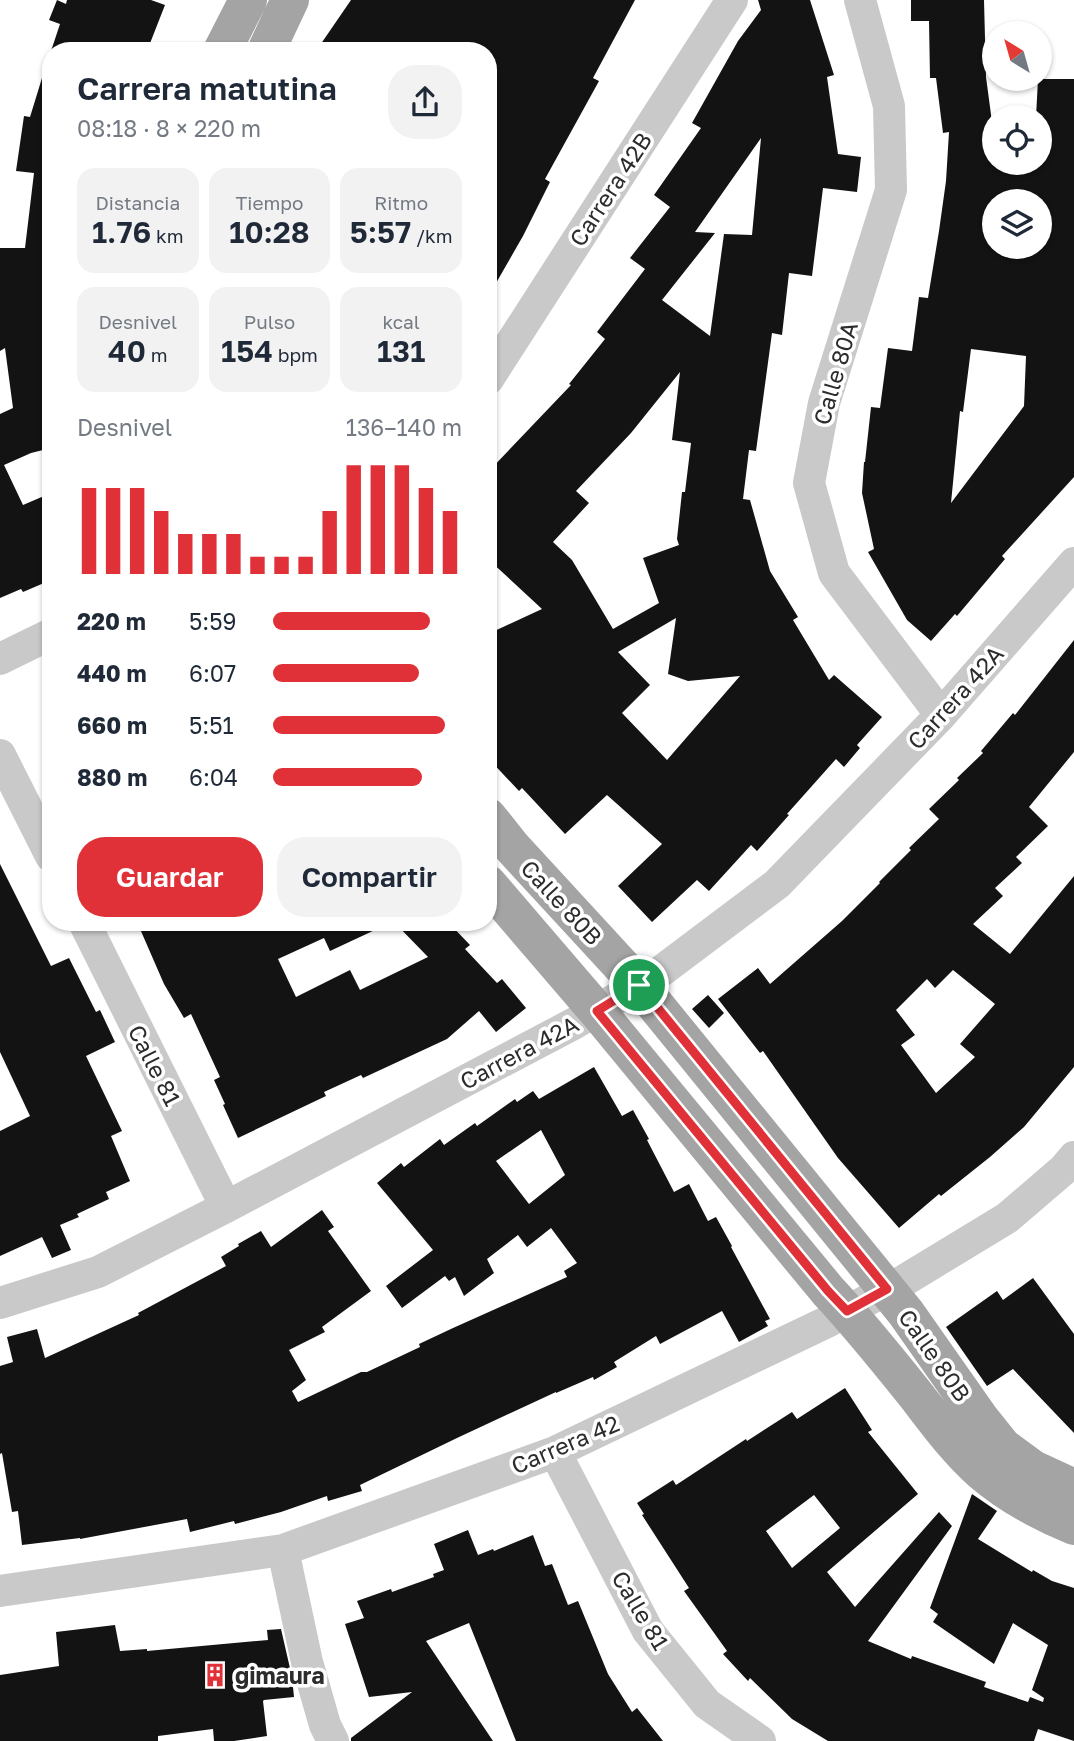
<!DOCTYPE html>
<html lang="es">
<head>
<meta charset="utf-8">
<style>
  :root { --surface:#fff; --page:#f2f2f3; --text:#1f2937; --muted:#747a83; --accent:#e03138 }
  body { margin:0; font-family:"Golos Text",sans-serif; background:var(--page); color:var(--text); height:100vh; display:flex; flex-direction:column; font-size:26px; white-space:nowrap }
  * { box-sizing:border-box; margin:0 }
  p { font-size:23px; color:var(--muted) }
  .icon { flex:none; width:38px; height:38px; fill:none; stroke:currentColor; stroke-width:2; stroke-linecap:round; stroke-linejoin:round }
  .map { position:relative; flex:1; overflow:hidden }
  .details { position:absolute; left:42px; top:42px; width:455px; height:889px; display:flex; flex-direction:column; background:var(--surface); border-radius:28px; box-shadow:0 2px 5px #0004 }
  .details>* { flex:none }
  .needle { width:46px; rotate:323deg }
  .buttons { position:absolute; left:982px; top:21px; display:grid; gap:14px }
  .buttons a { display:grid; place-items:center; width:70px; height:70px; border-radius:50%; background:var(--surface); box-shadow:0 2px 5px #0004; font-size:35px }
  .pin { position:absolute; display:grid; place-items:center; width:60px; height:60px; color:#fff; margin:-30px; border:4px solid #fff; border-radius:50%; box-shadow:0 2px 7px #0007 }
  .round { display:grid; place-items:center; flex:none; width:74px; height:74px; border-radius:28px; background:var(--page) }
  .overview { display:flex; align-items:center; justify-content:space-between; height:119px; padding:0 35px }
  h1 { font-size:32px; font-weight:600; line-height:52px }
  .figures { display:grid; grid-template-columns:repeat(3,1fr); gap:10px; height:119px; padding:7px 35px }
  .figures div { display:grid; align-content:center; border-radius:18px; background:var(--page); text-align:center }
  .figures b { font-size:30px; font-weight:600 }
  .figures small { font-size:19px; font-weight:400 }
  .figures p { font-size:19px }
  .chart { height:196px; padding:14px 35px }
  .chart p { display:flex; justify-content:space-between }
  .chart svg { width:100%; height:126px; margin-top:7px; stroke:var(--accent); stroke-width:6 }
  .action { display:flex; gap:14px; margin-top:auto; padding:14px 35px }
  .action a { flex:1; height:80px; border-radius:28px; background:var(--accent); color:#fff; font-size:28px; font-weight:600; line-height:80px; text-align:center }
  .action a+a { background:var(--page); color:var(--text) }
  ul { padding:0 35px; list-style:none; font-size:23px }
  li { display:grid; grid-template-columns:112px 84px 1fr; align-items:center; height:52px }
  li i { height:18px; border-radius:9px; background:var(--accent) }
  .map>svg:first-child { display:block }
  .building { fill:#131313; fill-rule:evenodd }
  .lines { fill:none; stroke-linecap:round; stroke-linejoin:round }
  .minor { stroke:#c9c9c9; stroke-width:32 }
  .major { stroke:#a4a4a4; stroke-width:38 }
  .route-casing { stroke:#fff; stroke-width:14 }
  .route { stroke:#e03138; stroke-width:9 }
  .labels { text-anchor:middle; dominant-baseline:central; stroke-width:7; stroke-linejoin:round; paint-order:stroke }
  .street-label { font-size:23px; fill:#2c2c2c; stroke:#fff }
  .poi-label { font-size:23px; font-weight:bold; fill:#2c2c2c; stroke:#fff; text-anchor:start }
</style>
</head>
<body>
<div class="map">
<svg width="1074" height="1741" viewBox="0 0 1074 1741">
  <rect width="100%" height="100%" fill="#fff"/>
  <!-- building -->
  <path class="building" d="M 57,0 L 66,4 L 67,0 L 151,0 L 165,5 L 147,51 L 51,51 L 60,24 L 49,20 Z
    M 351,0 L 635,0 L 593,78 L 599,81 L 545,179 L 550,182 L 523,236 L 488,297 L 488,51 L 316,51 Z
    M 758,0 L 810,0 L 834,75 L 827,77 L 838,154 L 861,157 L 857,192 L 823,188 L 812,276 L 789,273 L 782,335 L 772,333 L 756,451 L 749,450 L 743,499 L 750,500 L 770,571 L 798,617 L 793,620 L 829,680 L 834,675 L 882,717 L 857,745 L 860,748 L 844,767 L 836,759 L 787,814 L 789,815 L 757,851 L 751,845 L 709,891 L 697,880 L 652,922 L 618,886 L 662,844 L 607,795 L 565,834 L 522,788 L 519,791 L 488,758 L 488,634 L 542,609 L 488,559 L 488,472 L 571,385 L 569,384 L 605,339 L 597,332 L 645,269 L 630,258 L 670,207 L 654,195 L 701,128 L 692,123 L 738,41 L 761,10 ZM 761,138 L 752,235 L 724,234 L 710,336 L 662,300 L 715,233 L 695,232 ZM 680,372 L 672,440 L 691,443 L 685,492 L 682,492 L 677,539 L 679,545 L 643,558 L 659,603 L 613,629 L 572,560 L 553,542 L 589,503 L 576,491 L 631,433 ZM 676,618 L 668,674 L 688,681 L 740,676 L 667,760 L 622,713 L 650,685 L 618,652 Z
    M 911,0 L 984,0 L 986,77 L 994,137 L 994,163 L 1040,163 L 1040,117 L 1036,117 L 1038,79 L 1074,79 L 1074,477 L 1002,556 L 1005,559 L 957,616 L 955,614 L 931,641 L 907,620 L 868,552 L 874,549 L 862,493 L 864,462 L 865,462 L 871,407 L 880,408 L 888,348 L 912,351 L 919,297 L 928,298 L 939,231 L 946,181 L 949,132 L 943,133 L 936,78 L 930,78 L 929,21 L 911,21 ZM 994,201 L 1040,201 L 1040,247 L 994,247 ZM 971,349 L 1026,356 L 1024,406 L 951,503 L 960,411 L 963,412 Z
    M 46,65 L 51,66 L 51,448 L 31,453 L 4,465 L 23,505 L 51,493 L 51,580 L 23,592 L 21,589 L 0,598 L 0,414 L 13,408 L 5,348 L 0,351 L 0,248 L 25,248 L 34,173 L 16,171 L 24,116 L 30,117 Z
    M 1074,640 L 1074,752 L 1029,807 L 1048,826 L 1016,857 L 1022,863 L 995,888 L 1003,896 L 973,924 L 1010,954 L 1074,876 L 1074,1067 L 1024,1127 L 990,1157 L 941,1196 L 939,1194 L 899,1228 L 838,1158 L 763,1051 L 760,1053 L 718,999 L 758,968 L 770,984 L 842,921 L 880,883 L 879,882 L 911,850 L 909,848 L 939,819 L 929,809 L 959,780 L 957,778 L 983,753 L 981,751 L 1013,713 L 1015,715 ZM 953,970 L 995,1004 L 960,1044 L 975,1057 L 936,1093 L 901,1045 L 915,1035 L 896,1010 L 927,979 L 935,988 Z
    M 0,864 L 51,966 L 69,958 L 96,1012 L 100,1010 L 115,1042 L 86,1056 L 122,1131 L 111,1136 L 130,1181 L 106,1192 L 109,1199 L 77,1214 L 79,1217 L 60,1225 L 71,1250 L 52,1258 L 42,1237 L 0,1256 L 0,1131 L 30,1116 L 0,1052 Z
    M 137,922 L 392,922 L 330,951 L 324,938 L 278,959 L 296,997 L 350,970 L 360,990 L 428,957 L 394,922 L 448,922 L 470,945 L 465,949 L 497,983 L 502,979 L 526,1008 L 496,1032 L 479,1011 L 447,1039 L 363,1078 L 361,1075 L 324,1092 L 326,1096 L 238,1138 L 223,1105 L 225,1104 L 214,1080 L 220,1077 L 191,1014 L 184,1018 L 164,984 Z
    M 708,995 L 724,1013 L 709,1028 L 692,1009 Z
    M 594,1067 L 622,1116 L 633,1110 L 649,1139 L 647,1140 L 674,1192 L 689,1184 L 708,1221 L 716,1217 L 732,1246 L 731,1247 L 770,1319 L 765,1321 L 768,1326 L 739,1342 L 722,1311 L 660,1344 L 656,1336 L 614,1362 L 617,1367 L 594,1380 L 593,1377 L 556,1393 L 556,1392 L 457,1438 L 360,1485 L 362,1491 L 328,1501 L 327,1496 L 281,1512 L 235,1524 L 234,1521 L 190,1532 L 187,1519 L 80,1539 L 80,1538 L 22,1545 L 18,1511 L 12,1512 L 2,1453 L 0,1454 L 0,1366 L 13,1362 L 7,1337 L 37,1329 L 45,1358 L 139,1315 L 138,1313 L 226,1266 L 221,1257 L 239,1246 L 238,1244 L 261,1231 L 271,1247 L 322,1210 L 334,1227 L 328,1231 L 371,1291 L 322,1327 L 325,1332 L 289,1350 L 306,1380 L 292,1391 L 298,1402 L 361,1372 L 367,1372 L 420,1347 L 419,1344 L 453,1328 L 567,1277 L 564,1271 L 577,1263 L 551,1228 L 527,1247 L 518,1235 L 487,1259 L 494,1273 L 464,1296 L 455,1277 L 449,1281 L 445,1276 L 402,1308 L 386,1286 L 433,1250 L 377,1183 L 401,1163 L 404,1167 L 440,1139 L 444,1145 L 475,1123 L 477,1126 L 515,1099 L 517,1102 L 533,1091 L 539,1099 ZM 541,1130 L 565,1175 L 529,1204 L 496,1161 Z
    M 1033,1278 L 1074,1334 L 1074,1433 L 1013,1369 L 987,1386 L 946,1327 L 997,1291 L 1003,1300 Z
    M 845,1388 L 872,1430 L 868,1432 L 918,1494 L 827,1572 L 855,1607 L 939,1512 L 952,1526 L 868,1641 L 911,1659 L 912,1656 L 986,1682 L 984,1687 L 1028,1702 L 1030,1697 L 1043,1702 L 1044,1698 L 1032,1690 L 1048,1645 L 1013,1623 L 994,1664 L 933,1622 L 938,1614 L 930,1608 L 972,1494 L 997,1511 L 978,1539 L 1032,1572 L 1033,1570 L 1052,1581 L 1074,1588 L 1074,1741 L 1038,1729 L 1034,1741 L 828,1741 L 792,1719 L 750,1678 L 748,1681 L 723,1654 L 727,1651 L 684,1591 L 689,1588 L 642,1515 L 644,1514 L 637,1503 L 673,1480 L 676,1485 L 746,1439 L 747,1441 L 792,1412 L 797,1419 ZM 814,1495 L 840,1528 L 792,1568 L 766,1531 Z
    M 468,1530 L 478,1555 L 493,1549 L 494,1551 L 533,1535 L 545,1566 L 552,1564 L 568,1605 L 578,1601 L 608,1674 L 632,1712 L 637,1708 L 663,1741 L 516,1741 L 469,1623 L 426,1641 L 493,1741 L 351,1741 L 351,1738 L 412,1692 L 369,1697 L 345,1624 L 364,1618 L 357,1601 L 391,1589 L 392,1592 L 434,1577 L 433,1574 L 444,1570 L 434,1544 Z
    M 115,1625 L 120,1651 L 147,1649 L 147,1651 L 268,1640 L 267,1630 L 281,1629 L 292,1677 L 294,1697 L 264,1700 L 263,1701 L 267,1736 L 234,1741 L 214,1741 L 213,1729 L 158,1736 L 158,1741 L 0,1741 L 0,1675 L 59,1666 L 56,1632 Z"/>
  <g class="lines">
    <!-- minor -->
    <path class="minor" d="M 860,0 L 889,106 L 891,190 L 824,403 L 809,483 L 834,573 L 941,715
      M 488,379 L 732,0
      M 0,659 L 51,634
      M 0,755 L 51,856
      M 84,922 L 226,1207
      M 0,1303 L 98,1272 L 226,1207 L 575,1023 L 656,975 L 777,884 L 941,715 L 1074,563
      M 555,1452 L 648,1631 L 707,1704 L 760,1741
      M 283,1550 L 307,1662 L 325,1725 L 333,1741
      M 0,1591 L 283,1550 L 555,1452 L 829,1321 L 905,1280 L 1007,1218 L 1063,1170 L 1074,1157"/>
    <!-- major -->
    <path class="major" d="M 222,51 L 248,0
      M 266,51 L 290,0
      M 488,817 L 512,847 L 639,985 L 871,1270 L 906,1313 L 979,1417 L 1003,1447 L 1033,1469 L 1074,1488
      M 488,884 L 597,1011 L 828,1291 C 859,1324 887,1359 915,1394 C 936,1421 956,1449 982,1472 C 1010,1496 1040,1512 1074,1526"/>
  </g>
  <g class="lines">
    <!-- route casing -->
    <g class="route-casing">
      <path id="route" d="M 639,985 L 887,1289 L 847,1311 L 828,1291 L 597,1011 Z"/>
    </g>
    <!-- route -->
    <use href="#route" class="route"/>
  </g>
  <!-- icons -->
  <defs>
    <g id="building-bare" transform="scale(1.89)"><path d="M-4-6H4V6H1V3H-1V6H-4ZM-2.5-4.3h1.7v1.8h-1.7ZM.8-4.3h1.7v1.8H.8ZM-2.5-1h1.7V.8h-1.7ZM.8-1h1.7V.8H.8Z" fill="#e03138" stroke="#fff" stroke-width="2.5" paint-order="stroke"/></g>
  </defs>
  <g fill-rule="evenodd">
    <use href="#building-bare" x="215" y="1675"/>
  </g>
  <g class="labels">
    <!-- street labels -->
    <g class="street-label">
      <text transform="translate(610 189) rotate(-57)">Carrera 42B</text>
      <text transform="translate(835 373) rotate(-74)">Calle 80A</text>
      <text transform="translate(955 697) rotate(-48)">Carrera 42A</text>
      <text transform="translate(562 902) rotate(47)">Calle 80B</text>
      <text transform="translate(519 1052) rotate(-28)">Carrera 42A</text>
      <text transform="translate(155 1065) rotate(63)">Calle 81</text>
      <text transform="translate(935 1355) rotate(55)">Calle 80B</text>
      <text transform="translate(565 1444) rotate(-23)">Carrera 42</text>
      <text transform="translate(641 1610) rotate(59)">Calle 81</text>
    </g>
    <!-- poi labels -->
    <g class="poi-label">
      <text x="235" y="1675">gimaura</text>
    </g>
  </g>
</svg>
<div class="buttons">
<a><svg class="needle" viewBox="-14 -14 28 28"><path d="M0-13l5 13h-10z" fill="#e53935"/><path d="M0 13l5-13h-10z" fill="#747a83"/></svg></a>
<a><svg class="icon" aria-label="locate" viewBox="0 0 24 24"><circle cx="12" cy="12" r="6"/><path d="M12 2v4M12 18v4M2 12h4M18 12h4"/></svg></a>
<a><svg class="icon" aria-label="layers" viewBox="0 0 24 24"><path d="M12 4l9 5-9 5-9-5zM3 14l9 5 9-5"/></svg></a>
</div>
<div class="pin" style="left:639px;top:985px;background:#1e9e55"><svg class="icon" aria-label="arrive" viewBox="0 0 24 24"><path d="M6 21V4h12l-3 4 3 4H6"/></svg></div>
<section class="details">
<div class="overview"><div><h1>Carrera matutina</h1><p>08:18 · 8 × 220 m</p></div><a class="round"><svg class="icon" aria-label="share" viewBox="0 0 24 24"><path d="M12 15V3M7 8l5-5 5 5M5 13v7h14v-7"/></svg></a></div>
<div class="figures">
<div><p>Distancia</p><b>1.76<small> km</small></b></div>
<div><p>Tiempo</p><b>10:28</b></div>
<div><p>Ritmo</p><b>5:57<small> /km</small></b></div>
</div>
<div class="figures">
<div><p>Desnivel</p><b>40<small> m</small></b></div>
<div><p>Pulso</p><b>154<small> bpm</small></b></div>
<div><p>kcal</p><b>131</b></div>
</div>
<div class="chart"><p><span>Desnivel</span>136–140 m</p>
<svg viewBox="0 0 160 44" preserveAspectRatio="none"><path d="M5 44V14M15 44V14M25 44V14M35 44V22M45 44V30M55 44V30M65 44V30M75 44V38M85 44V38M95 44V38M105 44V22M115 44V6M125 44V6M135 44V6M145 44V14M155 44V22"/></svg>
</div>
<ul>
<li><b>220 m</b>5:59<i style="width:83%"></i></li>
<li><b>440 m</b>6:07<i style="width:77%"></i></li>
<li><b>660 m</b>5:51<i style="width:91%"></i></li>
<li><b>880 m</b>6:04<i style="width:79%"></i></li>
</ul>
<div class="action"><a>Guardar</a><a>Compartir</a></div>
</section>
</div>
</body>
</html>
